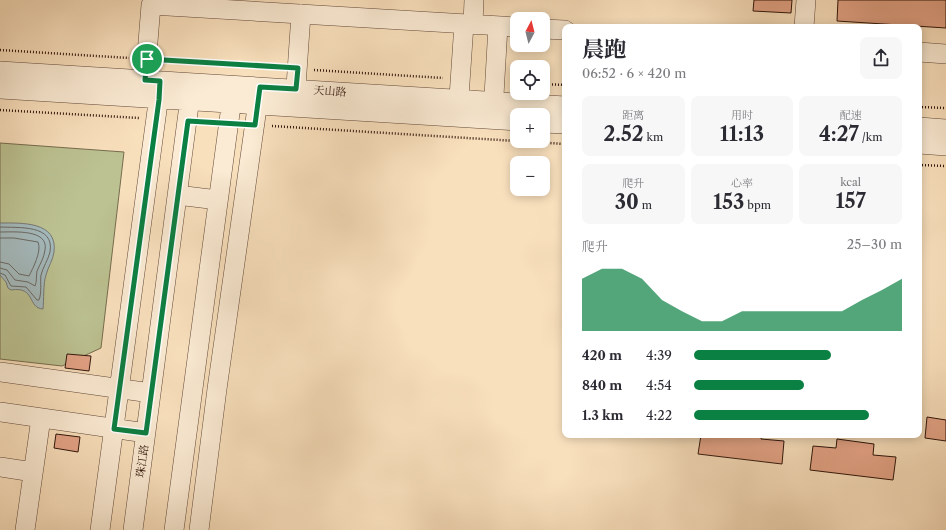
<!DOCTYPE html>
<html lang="zh">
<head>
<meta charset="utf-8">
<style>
  :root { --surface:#fff; --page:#f7f7f7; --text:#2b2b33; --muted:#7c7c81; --accent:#0b8043 }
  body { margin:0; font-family:"Libre Caslon Text","Noto Serif SC",serif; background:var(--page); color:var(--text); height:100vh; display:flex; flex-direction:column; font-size:15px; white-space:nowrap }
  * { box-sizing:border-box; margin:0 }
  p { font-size:13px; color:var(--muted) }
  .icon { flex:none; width:22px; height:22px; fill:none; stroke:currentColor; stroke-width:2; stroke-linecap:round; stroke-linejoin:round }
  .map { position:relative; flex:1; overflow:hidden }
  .sheet { position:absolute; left:562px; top:24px; width:360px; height:414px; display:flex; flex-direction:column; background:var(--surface); border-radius:8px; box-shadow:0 2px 10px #0003 }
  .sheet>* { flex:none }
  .needle { width:26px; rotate:7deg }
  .fabs { position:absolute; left:510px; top:12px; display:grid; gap:8px }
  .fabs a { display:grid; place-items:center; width:40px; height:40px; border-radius:8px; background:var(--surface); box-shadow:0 2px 10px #0003; font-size:20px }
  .pin { position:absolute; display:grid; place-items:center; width:34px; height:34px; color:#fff; margin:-17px; border:2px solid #fff; border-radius:50%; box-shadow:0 1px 4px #0007 }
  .round { display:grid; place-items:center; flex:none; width:42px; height:42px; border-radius:8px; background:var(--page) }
  .overview { display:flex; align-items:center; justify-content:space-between; height:68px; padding:0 20px }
  h1 { font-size:22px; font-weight:700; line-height:30px }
  .metrics { display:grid; grid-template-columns:repeat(3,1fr); gap:6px; height:68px; padding:4px 20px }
  .metrics div { display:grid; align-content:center; border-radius:8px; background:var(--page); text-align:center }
  .metrics b { font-size:20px; font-weight:700 }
  .metrics small { font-size:11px; font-weight:400 }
  .metrics p { font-size:11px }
  .chart { height:112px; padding:8px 20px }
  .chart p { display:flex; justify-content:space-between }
  .chart svg { width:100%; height:72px; margin-top:4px; fill:var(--accent); opacity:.7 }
  ul { padding:0 20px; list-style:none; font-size:13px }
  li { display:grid; grid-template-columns:64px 48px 1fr; align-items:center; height:30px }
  li i { height:10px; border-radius:5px; background:var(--accent) }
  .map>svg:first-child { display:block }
  .green { fill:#bcc292; stroke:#766c4e }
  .water { fill:#a4babd; stroke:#757876 }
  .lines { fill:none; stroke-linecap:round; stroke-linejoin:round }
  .shore { stroke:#6a6864; stroke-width:1 }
  .building { fill:#e4a487; stroke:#2f150b }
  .minor-casing { stroke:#624838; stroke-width:20 }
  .path { stroke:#2f150b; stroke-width:2.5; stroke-dasharray:1 2; stroke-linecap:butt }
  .minor { stroke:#fbebd4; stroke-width:19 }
  .route-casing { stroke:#fff; stroke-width:8 }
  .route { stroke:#0b8043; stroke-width:5 }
  .labels { text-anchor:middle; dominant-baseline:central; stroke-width:3; stroke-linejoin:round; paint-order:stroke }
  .street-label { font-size:11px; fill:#2f150b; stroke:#fbebd4 }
</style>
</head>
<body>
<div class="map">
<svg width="946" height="530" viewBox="0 0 946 530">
  <rect width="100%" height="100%" fill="#f9e0bd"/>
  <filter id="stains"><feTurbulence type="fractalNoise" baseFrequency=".005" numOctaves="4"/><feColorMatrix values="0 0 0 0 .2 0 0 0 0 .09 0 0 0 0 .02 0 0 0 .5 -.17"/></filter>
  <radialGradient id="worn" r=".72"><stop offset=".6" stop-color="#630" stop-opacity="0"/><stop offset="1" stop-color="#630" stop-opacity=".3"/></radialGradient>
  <!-- green -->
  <path class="green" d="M 0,143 L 124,152 L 101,348 L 62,366 L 0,359 Z"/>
  <!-- water -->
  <path class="water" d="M 0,223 C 21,223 58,221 54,252 C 53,260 48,267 46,275 C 43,284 44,300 43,309 C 27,308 36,286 11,290 L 8,288 L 6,282 L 0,275 Z"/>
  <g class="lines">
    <!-- shore -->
    <path class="shore" d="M 0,227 C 18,228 55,224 50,252 C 48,260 43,267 41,275 C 40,283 42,292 39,300 L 37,300 L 26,287 L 11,286 L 5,275 L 0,273
      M 0,232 C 14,232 49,229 45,250 C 44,258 40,264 37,271 C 36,276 37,282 35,286 L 28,282 L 15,280 L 7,270 L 0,268
      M 0,238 L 14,238 L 38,242 C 42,251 33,268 29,276 L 19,274 L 9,264 L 0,262"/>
  </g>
  <!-- building -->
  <path class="building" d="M 754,0 L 792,0 L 791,13 L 753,11 Z
    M 838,0 L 946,0 L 946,28 L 837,21 Z
    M 67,354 L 91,356 L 89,371 L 65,368 Z
    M 927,417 L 946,420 L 946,441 L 925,438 Z
    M 56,434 L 80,437 L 78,452 L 54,448 Z
    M 701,435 L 762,435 L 761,439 L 784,441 L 782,464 L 698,454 Z
    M 837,439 L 874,444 L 873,455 L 896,457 L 893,480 L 810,470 L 813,446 L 836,448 Z"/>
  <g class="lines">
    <!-- minor casing -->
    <g class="minor-casing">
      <path id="minor" d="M 473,24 L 474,0
        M 804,27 L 806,0
        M 543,29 L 565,30
        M 919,52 L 946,54
        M 0,71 L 565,106
        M 0,89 L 517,121
        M 144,91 L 151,5 L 517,27
        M 295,101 L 301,14
        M 458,112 L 464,24
        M 493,113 L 498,26
        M 543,123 L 565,124
        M 919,127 L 946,129
        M 919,144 L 946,146
        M 177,195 L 218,200
        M 0,372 L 151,393
        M 0,412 L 146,433
        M 0,467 L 33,472
        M 25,530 L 41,418
        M 100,530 L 160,88
        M 133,530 L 191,90
        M 174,530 L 233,91
        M 199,530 L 217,389 L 259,94"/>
    </g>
    <!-- path -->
    <path class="path" d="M 0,50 L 129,58
      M 164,60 L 281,68
      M 314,70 L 443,78
      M 543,84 L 565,85
      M 919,107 L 946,108
      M 0,110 L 139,118
      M 272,126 L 565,144
      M 919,165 L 946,166"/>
    <!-- minor -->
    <use href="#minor" class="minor"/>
  </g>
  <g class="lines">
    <!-- route casing -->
    <g class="route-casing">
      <path id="route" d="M 147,59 L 298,68 L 296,89 L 260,87 L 255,125 L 188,121 L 146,433 L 114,429 L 159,100 L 160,81 L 145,80 Z"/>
    </g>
    <!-- route -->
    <use href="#route" class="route"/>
  </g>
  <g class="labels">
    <!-- street labels -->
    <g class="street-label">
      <text transform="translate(330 91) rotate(4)">天山路</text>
      <text transform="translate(142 461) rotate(-82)">珠江路</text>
    </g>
  </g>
  <rect width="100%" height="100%" filter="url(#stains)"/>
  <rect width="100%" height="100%" fill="url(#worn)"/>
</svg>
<div class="fabs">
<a><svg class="needle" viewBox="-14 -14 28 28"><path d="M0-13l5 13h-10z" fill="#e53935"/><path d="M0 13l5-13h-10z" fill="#7c7c81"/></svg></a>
<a><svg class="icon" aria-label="locate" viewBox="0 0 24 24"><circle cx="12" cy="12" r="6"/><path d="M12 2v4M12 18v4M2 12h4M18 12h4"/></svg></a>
<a>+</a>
<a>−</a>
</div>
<div class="pin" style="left:147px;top:59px;background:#1e9e55"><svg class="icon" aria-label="arrive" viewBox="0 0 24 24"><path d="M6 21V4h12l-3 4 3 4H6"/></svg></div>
<section class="sheet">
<div class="overview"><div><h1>晨跑</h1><p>06:52 · 6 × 420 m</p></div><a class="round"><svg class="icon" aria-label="share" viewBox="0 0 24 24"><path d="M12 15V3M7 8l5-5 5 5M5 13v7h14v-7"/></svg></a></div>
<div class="metrics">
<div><p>距离</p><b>2.52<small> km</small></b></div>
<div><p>用时</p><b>11:13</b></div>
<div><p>配速</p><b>4:27<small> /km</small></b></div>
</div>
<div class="metrics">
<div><p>爬升</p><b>30<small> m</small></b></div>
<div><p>心率</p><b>153<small> bpm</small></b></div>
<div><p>kcal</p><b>157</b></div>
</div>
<div class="chart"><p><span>爬升</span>25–30 m</p>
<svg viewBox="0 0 160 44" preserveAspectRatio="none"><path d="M0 44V12L10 6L20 6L30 12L40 25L50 32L60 38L70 38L80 32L90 32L100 32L110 32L120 32L130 32L140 25L150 19L160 12V44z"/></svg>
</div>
<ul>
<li><b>420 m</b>4:39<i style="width:66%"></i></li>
<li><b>840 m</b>4:54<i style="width:53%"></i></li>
<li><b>1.3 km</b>4:22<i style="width:84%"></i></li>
</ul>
</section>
</div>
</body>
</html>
